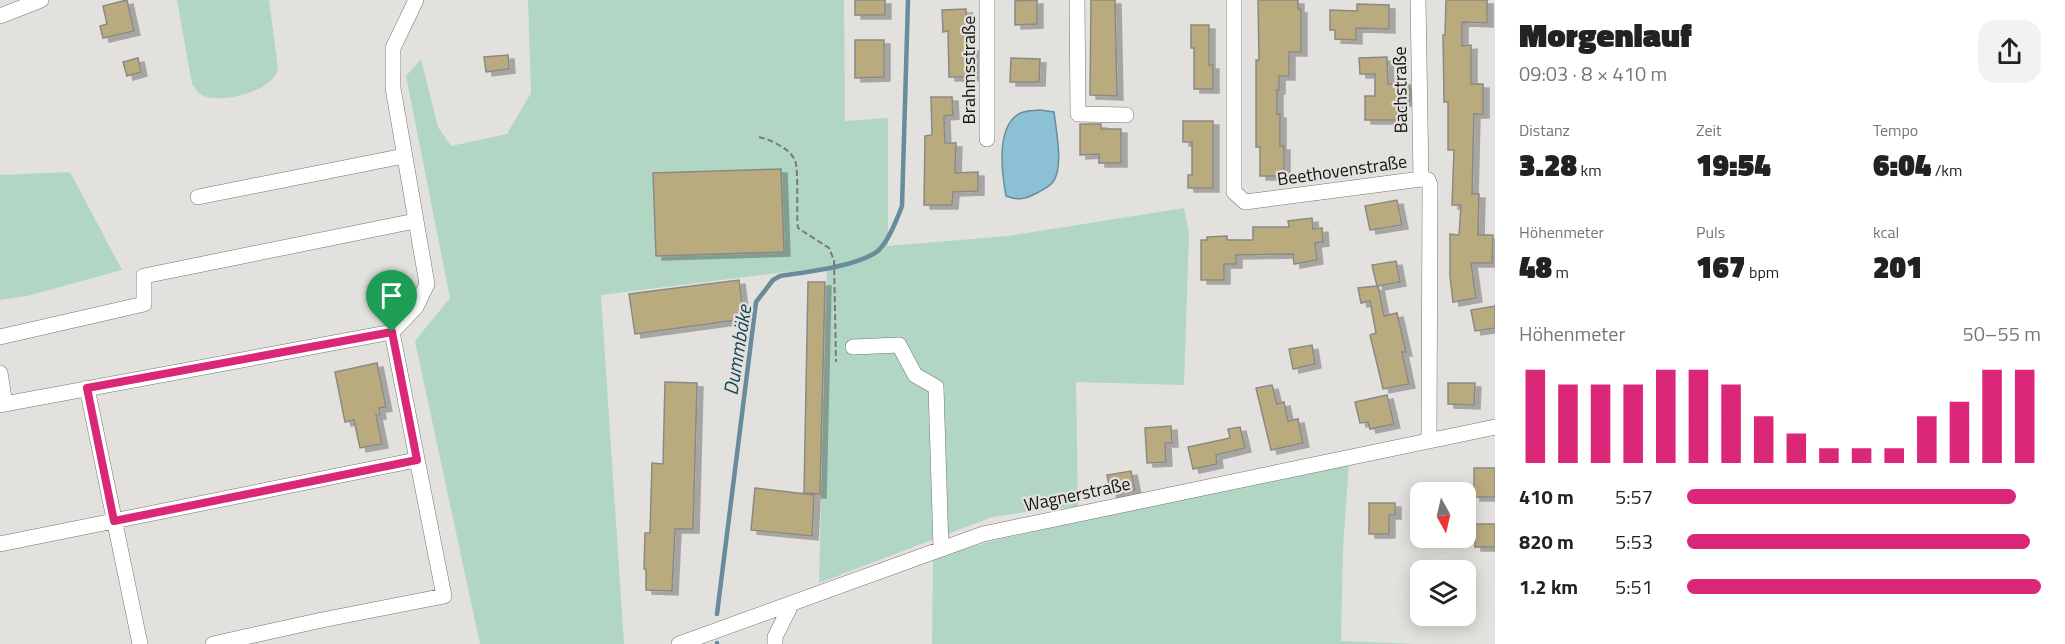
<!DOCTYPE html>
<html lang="de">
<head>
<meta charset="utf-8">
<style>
  :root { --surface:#fff; --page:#f2f2f2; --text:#222; --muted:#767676; --accent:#db2777 }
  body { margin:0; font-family:"Titillium Web",sans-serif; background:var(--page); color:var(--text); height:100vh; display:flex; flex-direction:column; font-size:22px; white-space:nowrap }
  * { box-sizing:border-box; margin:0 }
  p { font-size:20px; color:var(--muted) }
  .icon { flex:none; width:33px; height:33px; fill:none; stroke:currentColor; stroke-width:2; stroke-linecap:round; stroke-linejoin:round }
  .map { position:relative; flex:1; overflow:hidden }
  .details { display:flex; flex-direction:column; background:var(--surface); width:570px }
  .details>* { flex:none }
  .needle { width:39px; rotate:172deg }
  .controls { position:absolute; left:1410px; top:482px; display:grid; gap:12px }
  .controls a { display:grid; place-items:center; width:66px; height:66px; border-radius:12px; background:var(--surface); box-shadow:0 3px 15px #0003; font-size:30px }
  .pin { position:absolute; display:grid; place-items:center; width:51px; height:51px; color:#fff; margin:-62px -26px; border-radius:50% 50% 50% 0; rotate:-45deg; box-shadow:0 0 6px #0007 }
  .pin .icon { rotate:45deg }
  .round { display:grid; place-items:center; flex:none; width:63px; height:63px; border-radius:18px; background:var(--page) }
  .summary { display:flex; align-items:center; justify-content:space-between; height:102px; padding:0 24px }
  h1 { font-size:33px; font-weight:800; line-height:45px }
  .stats { display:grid; grid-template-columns:repeat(3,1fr); gap:9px; height:102px; padding:6px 24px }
  .stats div { display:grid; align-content:center }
  .stats b { font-size:30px; font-weight:800 }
  .stats small { font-size:16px; font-weight:400 }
  .stats p { font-size:16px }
  .chart { height:168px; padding:12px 24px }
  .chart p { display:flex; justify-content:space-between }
  .chart svg { width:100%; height:108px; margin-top:6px; stroke:var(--accent); stroke-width:6 }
  ul { padding:0 24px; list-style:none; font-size:20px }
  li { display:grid; grid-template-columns:96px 72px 1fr; align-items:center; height:45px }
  li i { height:15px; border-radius:8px; background:var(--accent) }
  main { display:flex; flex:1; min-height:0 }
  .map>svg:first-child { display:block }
  .green { fill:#b1d7c4; fill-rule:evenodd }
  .water { fill:#8bc0d5; stroke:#688c9b; stroke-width:1.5 }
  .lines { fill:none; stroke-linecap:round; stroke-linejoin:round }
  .stream { stroke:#688c9b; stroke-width:4.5 }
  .building { fill:#baab7e; stroke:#8b8986; stroke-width:1.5; filter:url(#shadow) }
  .minor-casing { stroke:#747370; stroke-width:16 }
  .path { stroke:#7a7976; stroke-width:2; stroke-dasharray:6 3; stroke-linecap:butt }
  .minor { stroke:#fff; stroke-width:15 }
  .route-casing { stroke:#fff; stroke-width:12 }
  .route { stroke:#db2777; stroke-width:8 }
  .labels { text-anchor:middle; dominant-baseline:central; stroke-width:4.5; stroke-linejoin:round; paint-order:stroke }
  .street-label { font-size:18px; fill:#151413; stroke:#e2e1dd }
  .water-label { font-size:20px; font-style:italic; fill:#174555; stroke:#e2e1dd }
</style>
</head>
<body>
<main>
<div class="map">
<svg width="1495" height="644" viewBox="0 0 1495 644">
  <defs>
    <filter id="shadow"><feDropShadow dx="6" dy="4" stdDeviation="0" flood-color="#0004"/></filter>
  </defs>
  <rect width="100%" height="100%" fill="#e2e1dd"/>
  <!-- green -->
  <path class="green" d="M 177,0 L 269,0 L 278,68 C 277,71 276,75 274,77 C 263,93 219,104 202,95 C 198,93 195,88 192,84 Z
    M 528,0 L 844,0 L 845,121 L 888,118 L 888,246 L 1008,236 L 1184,208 L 1189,232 L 1184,385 L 1076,382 L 1078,507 L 1047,509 L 992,517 L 819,583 L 827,267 L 601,295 L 624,644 L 480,644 L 415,341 L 450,298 L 406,76 L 421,59 L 438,127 L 451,146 L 507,134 L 531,93 ZM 781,169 L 783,252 L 656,256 L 653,173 Z
    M 70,172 L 122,270 L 27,296 L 0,300 L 0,175 Z
    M 1349,463 L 1343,548 L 1341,641 L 1417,644 L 932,644 L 933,559 L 991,541 L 1060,526 L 1078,518 Z"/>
  <!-- water -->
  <path class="water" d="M 1040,110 L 1054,112 C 1056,129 1064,168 1053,182 C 1049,187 1042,190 1037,193 C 1025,199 1019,201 1006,196 C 1002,174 996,130 1017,115 C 1023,110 1032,111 1040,110 Z"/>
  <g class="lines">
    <!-- stream -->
    <path class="stream" d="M 717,614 L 756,302 L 773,280 L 780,276 C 807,272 852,267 875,253 C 887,246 897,219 902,206 L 908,0
      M 717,644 L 717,643"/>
  </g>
  <!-- building -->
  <path class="building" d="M 127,0 L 134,31 L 103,38 L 100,26 L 107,24 L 103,6 Z
    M 855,0 L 885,0 L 885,15 L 855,15 Z
    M 1037,0 L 1037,24 L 1015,25 L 1015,1 Z
    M 1091,0 L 1115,0 L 1117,96 L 1090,95 Z
    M 1258,0 L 1298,0 L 1298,9 L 1301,9 L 1301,52 L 1289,52 L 1289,76 L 1279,76 L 1279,90 L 1277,90 L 1277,114 L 1280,114 L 1280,146 L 1284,146 L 1284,176 L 1260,176 L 1260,147 L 1256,147 L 1256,60 L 1259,60 Z
    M 1446,0 L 1487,0 L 1487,23 L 1462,22 L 1462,46 L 1471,45 L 1471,84 L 1483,84 L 1483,114 L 1474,114 L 1472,194 L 1479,194 L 1478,235 L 1493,235 L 1492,263 L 1471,263 L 1476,298 L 1453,302 L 1450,276 L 1450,234 L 1459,235 L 1461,205 L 1452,205 L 1454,150 L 1448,150 L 1448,102 L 1444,102 L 1443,35 L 1445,35 Z
    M 1357,4 L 1389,5 L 1389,29 L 1356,28 L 1356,40 L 1335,39 L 1335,30 L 1330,30 L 1330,10 L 1357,11 Z
    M 966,9 L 968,47 L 973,47 L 974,77 L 949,77 L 948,31 L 943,32 L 942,10 Z
    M 1191,25 L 1209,25 L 1209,65 L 1213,65 L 1213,89 L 1194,89 L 1194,48 L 1191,48 Z
    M 855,40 L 884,40 L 884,77 L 855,78 Z
    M 508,55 L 509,69 L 486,72 L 484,57 Z
    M 1387,57 L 1388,84 L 1410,85 L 1410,102 L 1397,102 L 1397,120 L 1365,120 L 1365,96 L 1375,96 L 1375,74 L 1360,74 L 1359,58 Z
    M 138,58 L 141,72 L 127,76 L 123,62 Z
    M 1011,58 L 1040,59 L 1039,82 L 1010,82 Z
    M 931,97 L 952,97 L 953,115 L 944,116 L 945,143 L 956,143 L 955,173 L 978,172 L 978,191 L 953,192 L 952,205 L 924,205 L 925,136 L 932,135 Z
    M 1183,121 L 1213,121 L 1213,188 L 1188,188 L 1188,175 L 1192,175 L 1192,142 L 1183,142 Z
    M 1080,124 L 1101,124 L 1101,129 L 1121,129 L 1121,163 L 1099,163 L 1099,154 L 1080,155 Z
    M 781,169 L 784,252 L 656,256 L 653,173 Z
    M 1397,200 L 1402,225 L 1370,230 L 1365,206 Z
    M 1312,218 L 1313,229 L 1322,228 L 1323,242 L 1315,243 L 1317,260 L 1294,264 L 1293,254 L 1236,255 L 1236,264 L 1224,264 L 1224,280 L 1201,280 L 1201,240 L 1207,240 L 1207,237 L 1227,236 L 1227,240 L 1253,240 L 1253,227 L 1289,227 L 1288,221 Z
    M 1396,261 L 1400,282 L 1378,286 L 1384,316 L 1397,313 L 1406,352 L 1402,352 L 1409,384 L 1383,389 L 1370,335 L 1376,333 L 1370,301 L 1361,303 L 1358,288 L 1377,286 L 1372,265 Z
    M 739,280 L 744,319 L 635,334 L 629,294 Z
    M 808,282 L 825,282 L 820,494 L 804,493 Z
    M 1495,306 L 1495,328 L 1475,331 L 1471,310 Z
    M 1312,345 L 1315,364 L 1293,369 L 1289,349 Z
    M 377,363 L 386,407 L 379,408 L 380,415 L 376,415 L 382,444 L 360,448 L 354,420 L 345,422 L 335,372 Z
    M 665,382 L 697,383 L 693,529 L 675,529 L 672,591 L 646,590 L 646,569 L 644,569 L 645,533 L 650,533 L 652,463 L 663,464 Z
    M 1448,383 L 1475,383 L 1474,405 L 1448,404 Z
    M 1272,385 L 1277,404 L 1284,402 L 1288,421 L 1298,419 L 1303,443 L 1271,450 L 1256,388 Z
    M 1387,395 L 1394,424 L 1370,429 L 1368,422 L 1360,423 L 1355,402 Z
    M 1171,426 L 1172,443 L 1165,443 L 1166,462 L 1147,463 L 1145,428 Z
    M 1240,427 L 1245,448 L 1216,455 L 1217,464 L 1193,469 L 1188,447 L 1230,438 L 1228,429 Z
    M 1474,468 L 1495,468 L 1495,497 L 1474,497 Z
    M 1131,471 L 1135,490 L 1111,494 L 1107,475 Z
    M 755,488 L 814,495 L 812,536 L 751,530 Z
    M 1369,503 L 1395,503 L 1395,515 L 1389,515 L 1389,534 L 1369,534 Z
    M 1475,524 L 1495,524 L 1495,547 L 1475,547 Z"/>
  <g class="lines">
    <!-- minor casing -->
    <g class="minor-casing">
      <path id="minor" d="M 987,0 L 987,139
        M 1077,0 L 1078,114 L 1126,115
        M 1234,0 L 1234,192 L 1245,202 L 1421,179 L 1428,180 L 1430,185 L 1429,440
        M 1418,0 L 1421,179
        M 0,16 L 41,0
        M 198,197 L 404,156
        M 0,337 L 144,304 L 144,276 L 415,221
        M 853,347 L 899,345 L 915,375 L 936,387 L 941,549
        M 0,373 L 5,404
        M 87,388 L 140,644
        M 0,405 L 392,332 L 416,307 L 427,284 L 393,88 L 393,48 L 416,0
        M 0,544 L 416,460
        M 213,644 L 322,620 L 444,596 L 392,332
        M 679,644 L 983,534 L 1495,427
        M 775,644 L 775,637 L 792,603"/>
    </g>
    <!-- path -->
    <path class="path" d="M 759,137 C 771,140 789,148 795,160 C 799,170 796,214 798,228 L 829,248 L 834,260 L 836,362"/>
    <!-- minor -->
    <use href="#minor" class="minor"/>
  </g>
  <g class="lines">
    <!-- route casing -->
    <g class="route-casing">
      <path id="route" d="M 392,332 L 417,460 L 114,521 L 87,388 Z"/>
    </g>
    <!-- route -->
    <use href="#route" class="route"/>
  </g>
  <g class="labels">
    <!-- street labels -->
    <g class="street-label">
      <text transform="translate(968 70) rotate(-90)">Brahmsstraße</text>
      <text transform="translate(1400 90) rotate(-91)">Bachstraße</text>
      <text transform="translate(1342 170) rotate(-8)">Beethovenstraße</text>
      <text transform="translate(1077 494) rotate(-12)">Wagnerstraße</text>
    </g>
    <!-- water labels -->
    <g class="water-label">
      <text transform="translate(737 350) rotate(-81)">Dummbäke</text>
    </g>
  </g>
</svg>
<div class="controls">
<a><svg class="needle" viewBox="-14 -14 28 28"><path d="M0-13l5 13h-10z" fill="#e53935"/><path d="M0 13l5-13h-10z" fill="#767676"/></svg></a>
<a><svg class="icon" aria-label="layers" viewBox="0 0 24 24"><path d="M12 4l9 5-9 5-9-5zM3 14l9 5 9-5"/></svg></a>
</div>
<div class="pin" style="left:392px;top:332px;background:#1e9e55"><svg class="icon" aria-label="arrive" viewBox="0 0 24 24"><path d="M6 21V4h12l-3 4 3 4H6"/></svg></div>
</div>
<section class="details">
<div class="summary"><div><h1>Morgenlauf</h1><p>09:03 · 8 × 410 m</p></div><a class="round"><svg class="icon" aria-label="share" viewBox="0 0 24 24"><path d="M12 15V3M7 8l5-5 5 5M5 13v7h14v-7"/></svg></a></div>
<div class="stats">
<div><p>Distanz</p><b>3.28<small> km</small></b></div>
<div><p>Zeit</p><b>19:54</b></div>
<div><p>Tempo</p><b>6:04<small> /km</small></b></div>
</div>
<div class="stats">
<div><p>Höhenmeter</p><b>48<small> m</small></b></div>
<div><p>Puls</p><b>167<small> bpm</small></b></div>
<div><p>kcal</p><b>201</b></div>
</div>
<div class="chart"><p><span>Höhenmeter</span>50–55 m</p>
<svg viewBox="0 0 160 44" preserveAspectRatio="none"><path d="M5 44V6M15 44V12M25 44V12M35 44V12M45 44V6M55 44V6M65 44V12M75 44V25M85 44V32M95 44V38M105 44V38M115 44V38M125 44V25M135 44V19M145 44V6M155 44V6"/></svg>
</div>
<ul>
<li><b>410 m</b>5:57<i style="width:93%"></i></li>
<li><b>820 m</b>5:53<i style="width:97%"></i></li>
<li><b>1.2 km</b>5:51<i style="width:100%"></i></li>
</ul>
</section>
</main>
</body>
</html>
